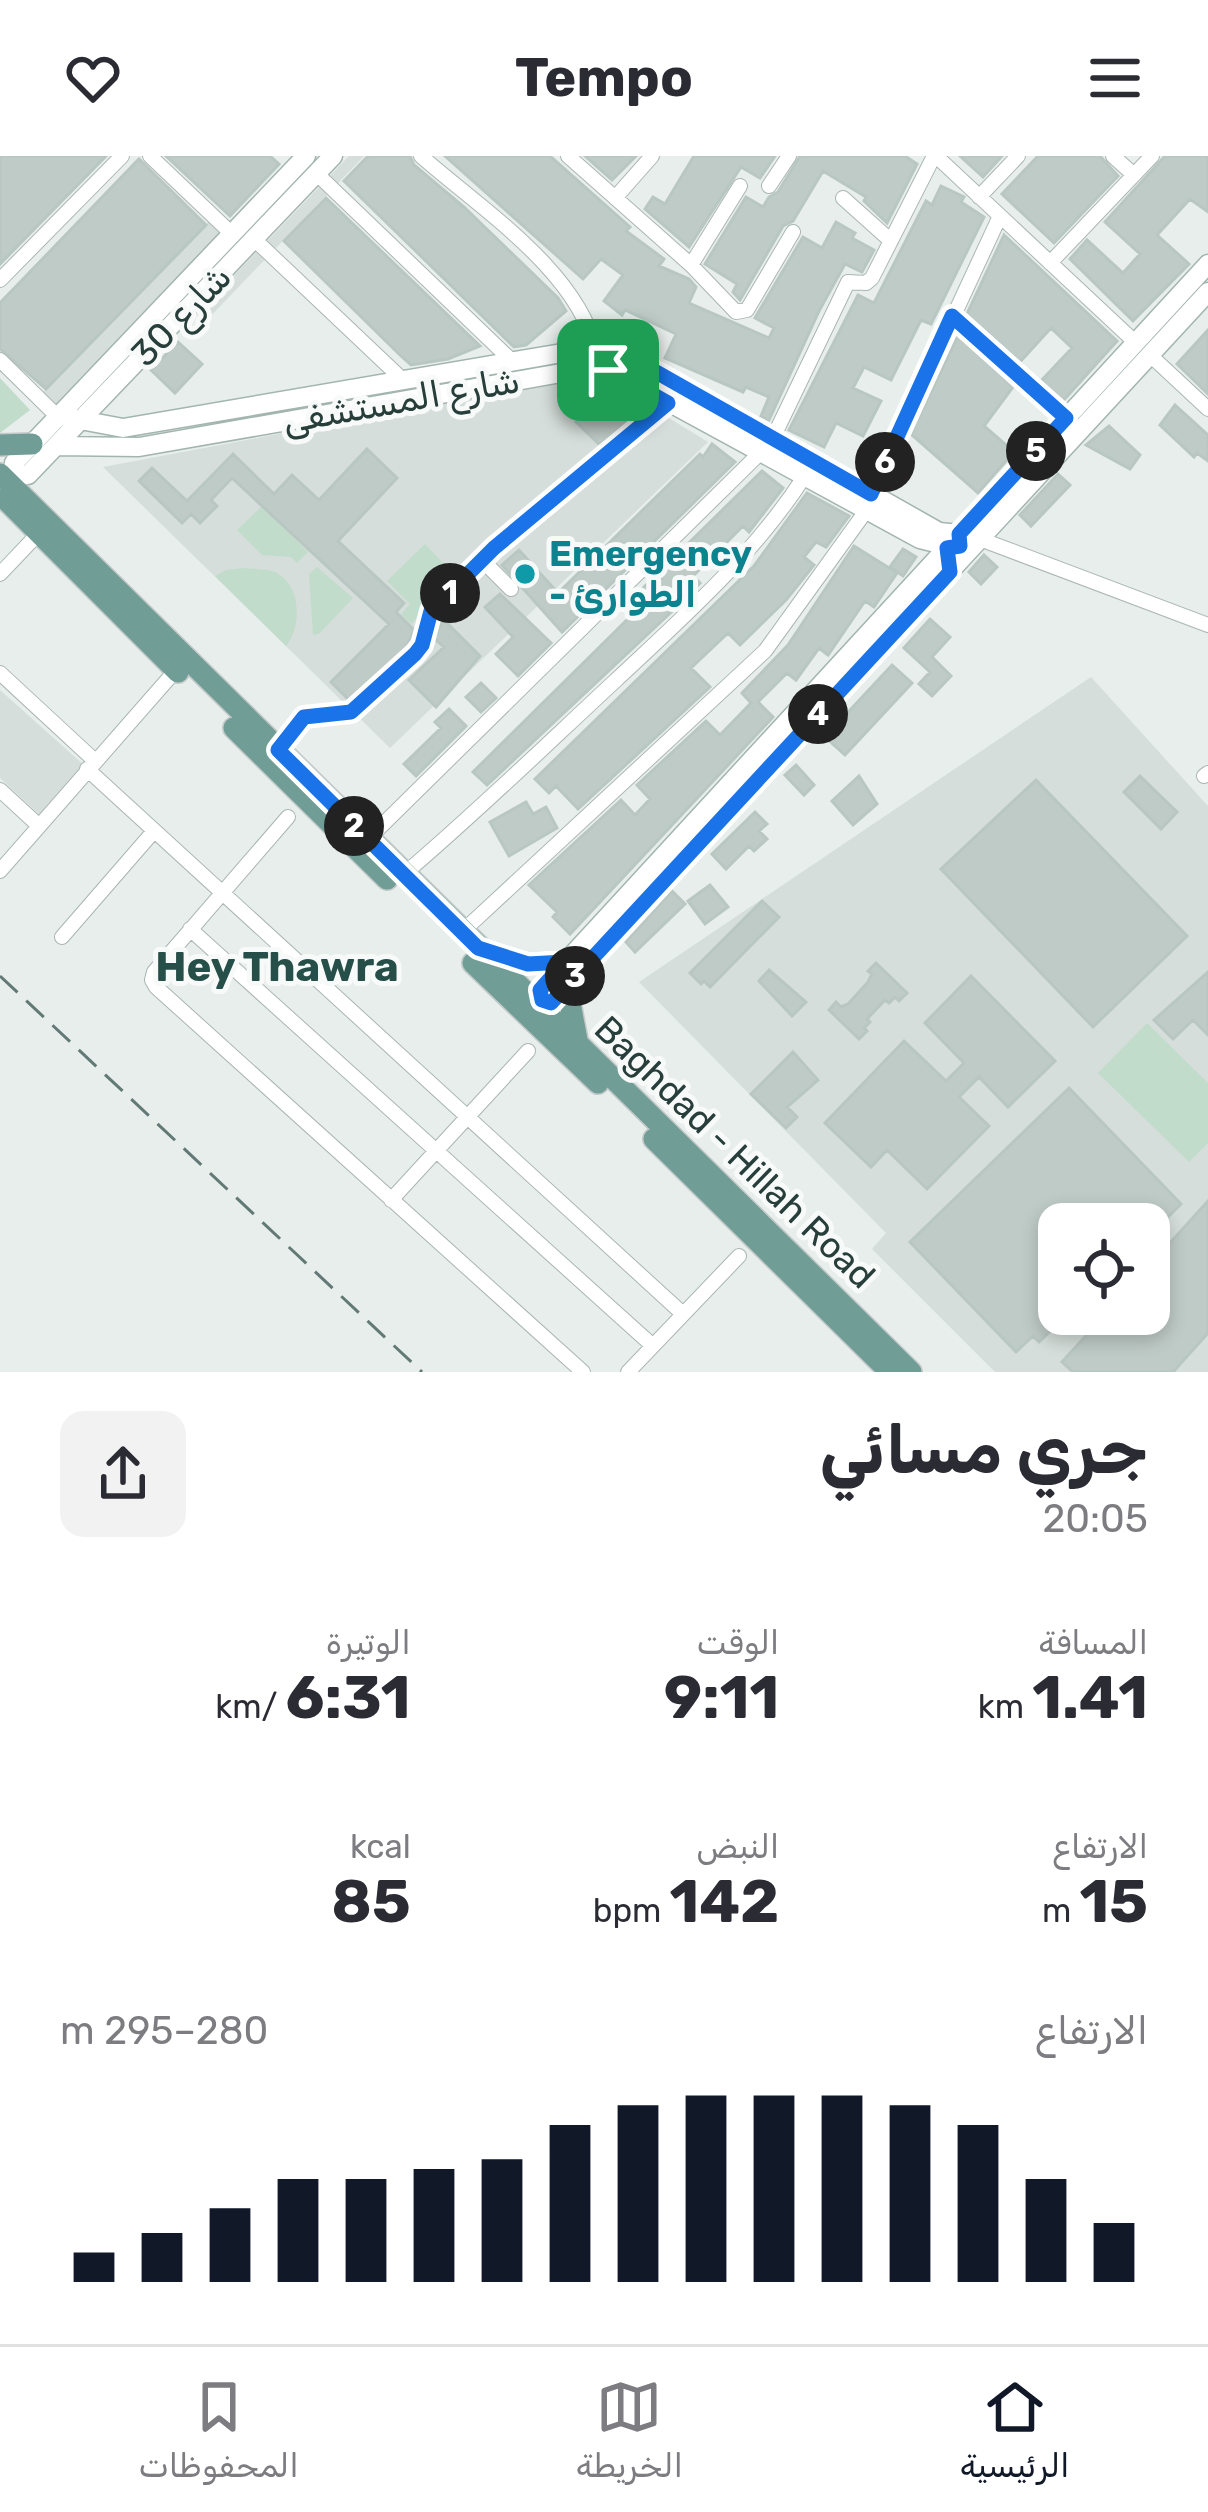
<!DOCTYPE html>
<html lang="ar">
<head>
<meta charset="utf-8">
<style>
  :root { --surface:#fff; --page:#f2f2f3; --text:#2b2b33; --muted:#7c7c81; --line:#e1e1e2; --accent:#111827 }
  body { margin:0; font-family:Rubik,Cairo,sans-serif; background:var(--page); color:var(--text); direction:rtl; height:100vh; display:flex; flex-direction:column; font-size:45px; white-space:nowrap }
  * { box-sizing:border-box; margin:0 }
  p { font-size:39px; color:var(--muted) }
  .icon { flex:none; width:66px; height:66px; fill:none; stroke:currentColor; stroke-width:2; stroke-linecap:round; stroke-linejoin:round }
  .map { position:relative; height:1216px; overflow:hidden; direction:ltr }
  .sheet { display:flex; flex-direction:column; background:var(--surface); flex:1 }
  .sheet>* { flex:none }
  .buttons { position:absolute; left:1038px; top:1047px; display:grid; gap:24px }
  .buttons a { display:grid; place-items:center; width:132px; height:132px; border-radius:24px; background:var(--surface); box-shadow:0 6px 18px #0003; font-size:60px }
  .pin { position:absolute; display:grid; place-items:center; width:102px; height:102px; color:#fff; margin:-51px; border-radius:24px; box-shadow:0 6px 18px #0006 }
  .km { position:absolute; width:60px; height:60px; margin:-30px; border-radius:50%; background:#222; color:#fff; font-size:33px; line-height:60px; text-align:center }
  .round { display:grid; place-items:center; flex:none; width:126px; height:126px; border-radius:24px; background:var(--page) }
  .head { display:flex; align-items:center; justify-content:space-between; height:204px; padding:0 60px }
  h1 { font-size:66px; font-weight:700; line-height:90px }
  .stats { display:grid; grid-template-columns:repeat(3,1fr); gap:18px; height:204px; padding:12px 60px }
  .stats div { display:grid; align-content:center }
  .stats b { font-size:60px; font-weight:700 }
  .stats small { font-size:33px; font-weight:400 }
  .stats p { font-size:33px }
  .chart { height:336px; padding:24px 60px }
  .chart p { display:flex; justify-content:space-between }
  .chart svg { width:100%; height:216px; margin-top:12px; stroke:var(--accent); stroke-width:6 }
  header { display:flex; justify-content:space-between; align-items:center; height:156px; padding:0 60px; background:var(--surface); font-size:54px; font-weight:700 }
  .tab-bar { display:flex; justify-content:space-around; align-items:center; height:168px; border-top:3px solid var(--line); background:var(--surface); font-size:33px; color:var(--muted) }
  .tab-bar a { display:grid; justify-items:center; gap:6px }
  .tab-bar .selected { color:var(--accent) }
  .map>svg:first-child { display:block }
  .built { fill:#d5deda; fill-rule:evenodd }
  .green { fill:#c2dccb }
  .building { fill:#bfcbc7; stroke:#b9c7c2; stroke-width:3 }
  .lines { fill:none; stroke-linecap:round; stroke-linejoin:round }
  .street-casing { stroke:#aab6b2; stroke-width:16 }
  .secondary-casing { stroke:#a3b5b0; stroke-width:21 }
  .primary-casing { stroke:#c3c9c8; stroke-width:24 }
  .street { stroke:#fff; stroke-width:14 }
  .secondary { stroke:#fff; stroke-width:18 }
  .primary { stroke:#709e96; stroke-width:21 }
  .rail { stroke:#627975; stroke-width:3; stroke-dasharray:24 12; stroke-linecap:butt }
  .route-casing { stroke:#fff; stroke-width:24 }
  .route { stroke:#1a73e8; stroke-width:15 }
  .culture-dot { fill:#0f9aa8; stroke:#f7faf9; stroke-width:4.5 }
  .labels { text-anchor:middle; dominant-baseline:central; stroke-width:10; stroke-linejoin:round; paint-order:stroke }
  .street-label { font-size:36px; fill:#273e3a; stroke:#f7faf9 }
  .culture-label { font-size:36px; font-weight:bold; fill:#0d838f; stroke:#f7faf9; text-anchor:start }
  .quarter-label { font-size:42px; font-weight:bold; fill:#254f48; stroke:#f7faf9 }
</style>
</head>
<body>
<header><svg class="icon" aria-label="menu" viewBox="0 0 24 24"><path d="M4 6h16M4 12h16M4 18h16"/></svg>Tempo<svg class="icon" aria-label="heart" viewBox="0 0 24 24"><path d="M12 20l-8-8c-3-5 5-10 8-4 3-6 11-1 8 4z"/></svg></header>
<div class="map">
<svg width="1208" height="1216" viewBox="0 0 1208 1216">
  <rect width="100%" height="100%" fill="#e7eeeb"/>
  <!-- built -->
  <path class="built" d="M 349,0 L 364,0 L 205,166 L 197,158 Z
    M 209,65 L 222,77 L 55,249 L 42,237 Z
    M 597,218 L 708,286 L 390,592 L 103,311 Z
    M 1091,521 L 1208,650 L 1208,1216 L 995,1216 L 872,1093 L 886,1077 L 639,826 ZM 1059,1068 L 1149,1068 L 1149,1158 L 1059,1158 Z
    M 0,534 L 85,610 L 41,660 L 0,622 Z"/>
  <!-- green -->
  <path class="green" d="M 0,222 L 30,254 L 0,277 Z
    M 262,350 L 308,396 L 297,407 L 291,401 L 262,399 L 237,374 Z
    M 425,388 L 458,423 L 411,468 L 401,458 L 410,448 L 387,425 Z
    M 317,411 L 353,442 L 319,478 L 313,479 L 309,418 Z
    M 244,412 C 253,413 267,413 275,416 C 302,429 302,470 286,490 L 215,420 L 226,414 Z
    M 1147,867 L 1208,927 L 1208,987 L 1189,1006 L 1098,917 Z"/>
  <!-- building -->
  <path class="building" d="M 0,0 L 106,0 L 0,108 Z
    M 166,0 L 270,0 L 279,8 L 230,60 Z
    M 368,0 L 410,0 L 414,9 L 464,51 L 558,142 L 566,155 L 526,189 L 514,191 L 344,25 Z
    M 445,0 L 550,0 L 630,71 L 626,75 L 664,103 L 659,110 L 689,123 L 696,131 L 689,147 L 769,182 L 774,172 L 755,162 L 803,81 L 822,92 L 836,66 L 855,77 L 852,82 L 874,94 L 862,116 L 845,108 L 819,155 L 769,264 L 761,260 L 769,241 L 746,231 L 743,236 L 665,202 L 676,178 L 625,154 L 622,159 L 604,145 L 623,119 L 601,103 L 583,123 Z
    M 585,0 L 636,0 L 612,24 Z
    M 694,0 L 775,0 L 760,22 L 741,11 L 689,91 L 645,53 L 653,41 L 665,48 Z
    M 800,0 L 905,0 L 917,8 L 887,67 L 864,45 L 866,41 L 823,15 L 793,65 L 783,70 L 740,144 L 733,136 L 737,128 L 705,108 L 746,41 L 763,51 L 769,41 L 778,36 Z
    M 960,0 L 1002,0 L 983,21 Z
    M 1038,0 L 1100,0 L 1118,20 L 1054,87 L 1002,38 Z
    M 1165,0 L 1208,0 L 1208,56 L 1190,43 L 1157,79 L 1189,108 L 1133,165 L 1070,103 L 1087,84 L 1123,117 L 1140,98 L 1105,66 Z
    M 139,3 L 206,69 L 46,233 L 0,193 L 0,147 Z
    M 941,30 L 964,41 L 961,46 L 984,61 L 931,168 L 921,164 L 891,224 L 864,211 L 853,232 L 881,245 L 863,280 L 836,267 L 824,291 L 789,274 L 858,139 L 874,147 L 926,45 L 932,49 Z
    M 326,42 L 480,190 L 448,203 L 411,209 L 400,199 L 284,85 Z
    M 1004,79 L 1117,185 L 1063,245 L 1041,225 L 1072,192 L 1051,172 L 1020,206 L 967,158 Z
    M 1208,174 L 1208,238 L 1177,208 Z
    M 958,180 L 1013,231 L 984,270 L 1014,296 L 978,337 L 911,278 Z
    M 178,186 L 202,208 L 175,237 L 151,214 Z
    M 609,231 L 637,258 L 600,289 L 576,266 Z
    M 1175,249 L 1208,279 L 1208,305 L 1197,297 L 1194,301 L 1160,269 Z
    M 1109,270 L 1140,299 L 1130,313 L 1086,289 Z
    M 712,288 L 735,306 L 562,476 L 502,409 L 519,394 L 558,437 L 700,298 L 703,301 Z
    M 367,293 L 397,322 L 338,385 L 404,447 L 396,456 L 414,474 L 407,490 L 349,544 L 331,526 L 389,468 L 232,322 L 211,344 L 217,350 L 200,367 L 191,358 L 182,367 L 139,325 L 152,312 L 187,345 L 233,298 L 274,338 L 292,319 L 319,344 Z
    M 762,315 L 783,332 L 749,376 L 743,370 L 693,420 L 700,427 L 683,445 L 487,629 L 473,616 L 644,447 L 636,439 Z
    M 1058,318 L 1070,329 L 1031,370 L 1020,359 Z
    M 807,337 L 849,360 L 826,391 L 816,386 L 804,401 L 814,409 L 786,444 L 740,489 L 728,477 L 691,512 L 710,531 L 578,653 L 556,630 L 549,637 L 535,623 L 754,410 Z
    M 854,390 L 897,417 L 874,451 L 865,445 L 828,499 L 819,492 L 796,524 L 787,517 L 758,546 L 773,561 L 570,778 L 553,761 L 557,756 L 529,729 L 621,644 L 635,659 L 650,643 L 637,629 L 706,565 L 720,579 L 751,547 L 742,537 L 788,489 Z
    M 903,393 L 916,401 L 903,420 L 890,411 Z
    M 984,399 L 997,411 L 981,428 L 969,416 Z
    M 500,438 L 551,487 L 518,520 L 496,498 L 513,481 L 485,451 Z
    M 443,463 L 480,500 L 436,551 L 409,524 L 444,491 L 435,483 Z
    M 930,463 L 950,481 L 932,501 L 951,520 L 932,540 L 919,528 L 930,516 L 904,492 Z
    M 892,509 L 912,527 L 845,599 L 825,581 Z
    M 481,527 L 496,542 L 481,556 L 466,541 Z
    M 449,553 L 466,570 L 416,620 L 404,608 L 441,572 L 435,566 Z
    M 796,609 L 814,629 L 804,639 L 785,619 Z
    M 859,620 L 877,648 L 853,669 L 832,645 Z
    M 1140,620 L 1177,656 L 1161,673 L 1124,636 Z
    M 1036,624 L 1187,780 L 1093,871 L 941,713 Z
    M 526,646 L 533,658 L 546,651 L 557,672 L 509,700 L 490,666 Z
    M 755,656 L 767,668 L 759,675 L 767,683 L 754,695 L 749,690 L 726,713 L 712,698 Z
    M 710,729 L 728,751 L 705,768 L 688,745 Z
    M 672,735 L 685,748 L 635,796 L 626,786 Z
    M 762,745 L 779,761 L 710,831 L 704,825 L 701,828 L 690,817 Z
    M 876,807 L 907,837 L 899,845 L 895,841 L 889,847 L 885,844 L 867,863 L 870,866 L 864,872 L 867,875 L 859,883 L 829,854 L 836,846 L 841,851 L 848,848 L 868,826 L 872,818 L 868,815 Z
    M 769,814 L 806,846 L 792,860 L 759,825 Z
    M 1208,816 L 1208,879 L 1193,864 L 1173,883 L 1154,864 Z
    M 971,820 L 1055,905 L 1008,951 L 979,921 L 959,941 L 989,970 L 927,1033 L 887,994 L 871,1011 L 825,967 L 904,885 L 946,925 L 964,907 L 925,867 Z
    M 793,896 L 818,924 L 787,951 L 797,961 L 786,972 L 751,938 Z
    M 1069,932 L 1181,1048 L 1149,1080 L 1149,1068 L 1059,1068 L 1059,1158 L 1068,1158 L 1039,1186 L 1033,1180 L 1016,1196 L 910,1086 Z
    M 1208,1045 L 1208,1177 L 1173,1216 L 1073,1216 L 1062,1206 L 1106,1158 L 1149,1158 L 1149,1110 Z"/>
  <g class="lines">
    <!-- street casing -->
    <g class="street-casing">
      <path id="street" d="M 150,0 L 232,78
        M 421,0 C 481,53 578,115 596,195
        M 568,0 L 691,109 L 736,156 L 747,154 L 793,76
        M 936,0 L 1136,187
        M 1113,0 L 1134,19
        M 316,17 L 513,206
        M 769,30 L 789,0
        M 979,41 L 1018,0
        M 615,42 L 652,0
        M 843,42 L 891,85
        M 254,83 L 403,224
        M 1050,107 L 1152,0
        M 691,109 L 740,30
        M 0,124 L 122,0
        M 952,160 L 1066,263
        M 1150,199 L 1208,253
        M 0,204 L 58,261
        M 773,282 L 848,126 L 866,127 L 872,122 L 934,0
        M 871,338 L 1000,60
        M 980,383 L 1208,469
        M 482,404 L 511,433
        M 0,418 L 38,378
        M 0,517 L 94,604
        M 278,594 L 304,561 L 351,557 L 415,498 L 422,489 L 431,455 L 493,392 L 668,247
        M 87,613 L 683,1158
        M 1204,620 L 1208,617
        M 0,634 L 37,668
        M 288,661 L 154,816 L 152,824 L 156,831 L 583,1216
        M 368,683 L 760,297
        M 0,715 L 176,514
        M 403,719 C 476,657 545,590 615,525 C 683,461 753,400 804,321
        M 190,773 L 653,1190
        M 462,776 L 765,495 L 866,355
        M 62,781 L 154,675
        M 391,1044 L 528,895
        M 628,1216 L 739,1100"/>
    </g>
    <!-- secondary casing -->
    <g class="secondary-casing">
      <path id="secondary" d="M 306,0 L 14,307 L 17,318 L 28,319 L 333,0
        M 1208,108 L 540,834 L 541,844 L 551,847 L 1208,136
        M 59,260 L 123,272 L 568,196 L 611,197 L 635,204 L 939,376 L 959,378 L 958,387
        M 56,290 L 139,291 L 595,211 L 619,219 L 920,383 L 952,391"/>
    </g>
    <!-- primary casing -->
    <g class="primary-casing">
      <path id="primary" d="M 0,289 L 32,288
        M 0,318 L 911,1216
        M 5,343 L 178,516
        M 234,572 L 387,723
        M 484,794 L 528,808 L 565,806
        M 473,807 L 598,927
        M 577,884 L 570,847 L 582,813
        M 654,983 L 890,1216"/>
    </g>
    <!-- street -->
    <use href="#street" class="street"/>
    <!-- secondary -->
    <use href="#secondary" class="secondary"/>
    <!-- primary -->
    <use href="#primary" class="primary"/>
    <!-- rail -->
    <path class="rail" d="M 0,820 L 422,1216"/>
  </g>
  <g class="lines">
    <!-- route casing -->
    <g class="route-casing">
      <path id="route" d="M 952,160 L 1066,262 L 959,378 L 960,390 L 947,392 L 950,416 L 551,847 L 542,844 L 540,834 L 565,806 L 528,808 L 478,792 L 278,594 L 304,561 L 351,556 L 415,498 L 422,489 L 431,455 L 494,392 L 668,247 L 613,216 L 595,211 L 596,195 L 635,204 L 871,338 Z"/>
    </g>
    <!-- route -->
    <use href="#route" class="route"/>
  </g>
  <!-- markers -->
  <circle class="culture-dot" cx="525" cy="418" r="12"/>
  <g class="labels">
    <!-- street labels -->
    <g class="street-label">
      <text transform="translate(181 159) rotate(-46)">شارع 30</text>
      <text transform="translate(401 244) rotate(-10)">شارع المستشفى</text>
      <text transform="translate(735 996) rotate(44)">Baghdad - Hillah Road</text>
    </g>
    <!-- culture labels -->
    <g class="culture-label">
      <text x="549" y="397">Emergency<tspan x="549" dy="41">- الطوارئ</tspan></text>
    </g>
    <!-- quarter labels -->
    <g class="quarter-label">
      <text x="277" y="811">Hey Thawra</text>
    </g>
  </g>
</svg>
<div class="buttons">
<a><svg class="icon" aria-label="locate" viewBox="0 0 24 24"><circle cx="12" cy="12" r="6"/><path d="M12 2v4M12 18v4M2 12h4M18 12h4"/></svg></a>
</div>
<div class="pin" style="left:608px;top:214px;background:#1e9e55"><svg class="icon" aria-label="arrive" viewBox="0 0 24 24"><path d="M6 21V4h12l-3 4 3 4H6"/></svg></div>
<b class="km" style="left:450px;top:437px">1</b>
<b class="km" style="left:354px;top:670px">2</b>
<b class="km" style="left:575px;top:820px">3</b>
<b class="km" style="left:818px;top:558px">4</b>
<b class="km" style="left:1036px;top:295px">5</b>
<b class="km" style="left:885px;top:306px">6</b>
</div>
<section class="sheet">
<div class="head"><div><h1>جري مسائي</h1><p>20:05</p></div><a class="round"><svg class="icon" aria-label="share" viewBox="0 0 24 24"><path d="M12 15V3M7 8l5-5 5 5M5 13v7h14v-7"/></svg></a></div>
<div class="stats">
<div><p>المسافة</p><b>1.41<small> km</small></b></div>
<div><p>الوقت</p><b>9:11</b></div>
<div><p>الوتيرة</p><b>6:31<small> /km</small></b></div>
</div>
<div class="stats">
<div><p>الارتفاع</p><b>15<small> m</small></b></div>
<div><p>النبض</p><b>142<small> bpm</small></b></div>
<div><p>kcal</p><b>85</b></div>
</div>
<div class="chart"><p><span>الارتفاع</span>280–295 m</p>
<svg viewBox="0 0 160 44" preserveAspectRatio="none"><path d="M5 44V38M15 44V34M25 44V29M35 44V23M45 44V23M55 44V21M65 44V19M75 44V12M85 44V8M95 44V6M105 44V6M115 44V6M125 44V8M135 44V12M145 44V23M155 44V32"/></svg>
</div>
</section>
<nav class="tab-bar">
<a class="selected"><svg class="icon" aria-label="home" viewBox="0 0 24 24"><path d="M3 11l9-7 9 7M6 9v11h12V9"/></svg>الرئيسية</a>
<a><svg class="icon" aria-label="map" viewBox="0 0 24 24"><path d="M3 6l6-2 6 2 6-2v14l-6 2-6-2-6 2zM9 4v14M15 6v14"/></svg>الخريطة</a>
<a><svg class="icon" aria-label="saved" viewBox="0 0 24 24"><path d="M7 4h10v16l-5-4-5 4z"/></svg>المحفوظات</a>
</nav>
</body>
</html>
